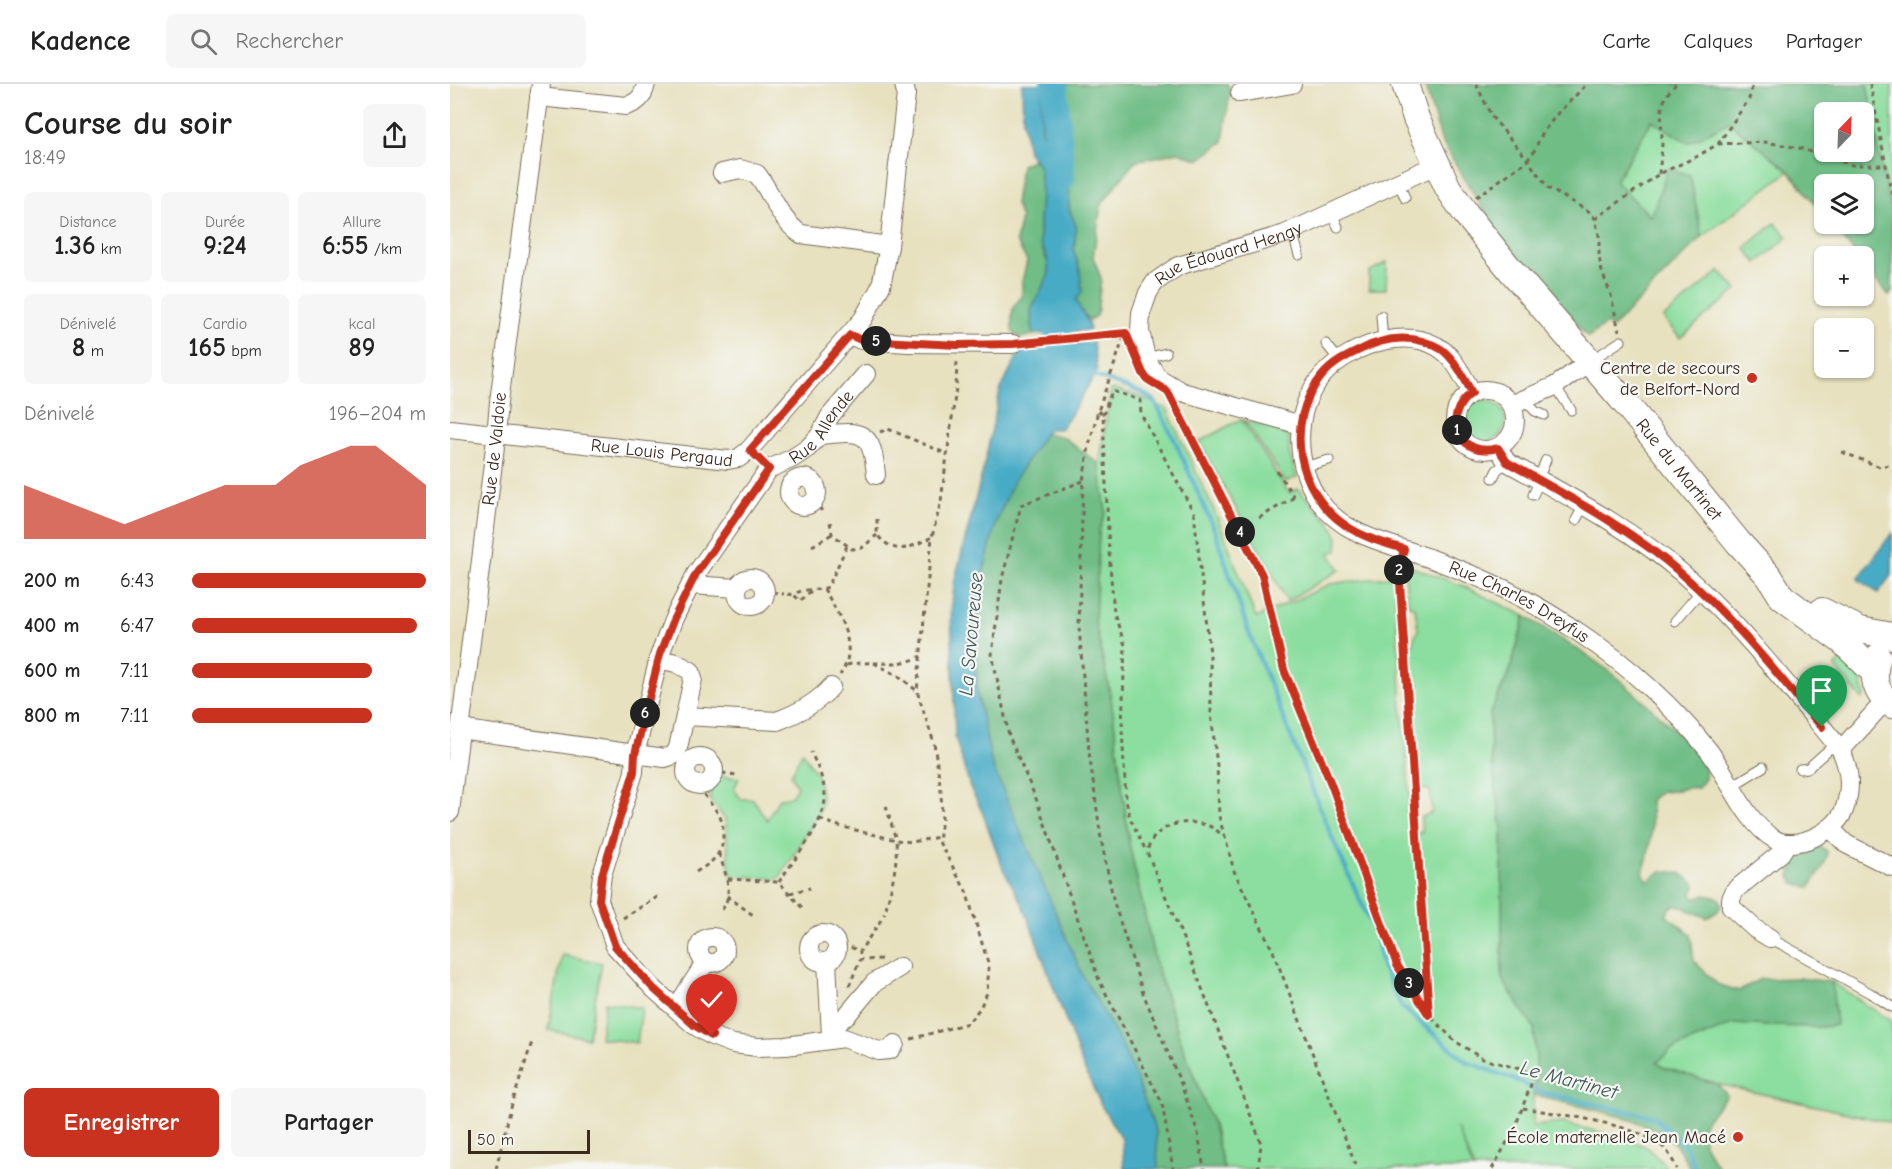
<!DOCTYPE html>
<html lang="fr">
<head>
<meta charset="utf-8">
<style>
  :root { --surface:#fff; --page:#f6f6f6; --text:#222; --muted:#767676; --line:#e0e0e0; --accent:#c8321e }
  body { margin:0; font-family:"Comic Neue",sans-serif; background:var(--page); color:var(--text); height:100vh; display:flex; flex-direction:column; font-size:22px; white-space:nowrap }
  * { box-sizing:border-box; margin:0 }
  p { font-size:20px; color:var(--muted) }
  .icon { flex:none; width:33px; height:33px; fill:none; stroke:currentColor; stroke-width:2; stroke-linecap:round; stroke-linejoin:round }
  .map { position:relative; flex:1; overflow:hidden }
  .side { display:flex; flex-direction:column; background:var(--surface); width:450px }
  .side>* { flex:none }
  .needle { width:39px; rotate:23deg }
  .fabs { position:absolute; left:1364px; top:18px; display:grid; gap:12px }
  .fabs a { display:grid; place-items:center; width:60px; height:60px; border-radius:9px; background:var(--surface); box-shadow:0 2px 4px #0004; font-size:30px }
  .scale { position:absolute; left:18px; bottom:15px; width:122px; box-sizing:border-box; padding-left:6px; border:3px solid #3b2a1e; border-top:0; font-size:16px; line-height:21px; white-space:nowrap; color:#3b2a1e; -webkit-text-stroke:4px #f6f6f2; paint-order:stroke }
  .pin { position:absolute; display:grid; place-items:center; width:51px; height:51px; color:#fff; margin:-62px -26px; border-radius:50% 50% 50% 0; rotate:-45deg; box-shadow:0 0 6px #0007 }
  .pin .icon { rotate:45deg }
  .km { position:absolute; width:30px; height:30px; margin:-15px; border-radius:50%; background:#222; color:#fff; font-size:16px; line-height:30px; text-align:center }
  .round { display:grid; place-items:center; flex:none; width:63px; height:63px; border-radius:9px; background:var(--page) }
  .summary { display:flex; align-items:center; justify-content:space-between; height:102px; padding:0 24px }
  h1 { font-size:33px; font-weight:800; line-height:45px }
  .stats { display:grid; grid-template-columns:repeat(3,1fr); gap:9px; height:102px; padding:6px 24px }
  .stats div { display:grid; align-content:center; border-radius:9px; background:var(--page); text-align:center }
  .stats b { font-size:26px; font-weight:800 }
  .stats small { font-size:16px; font-weight:400 }
  .stats p { font-size:16px }
  .chart { height:168px; padding:12px 24px }
  .chart p { display:flex; justify-content:space-between }
  .chart svg { width:100%; height:108px; margin-top:6px; fill:var(--accent); opacity:.7 }
  .action { display:flex; gap:12px; margin-top:auto; padding:12px 24px }
  .action a { flex:1; height:69px; border-radius:9px; background:var(--accent); color:#fff; font-size:24px; font-weight:800; line-height:69px; text-align:center }
  .action a+a { background:var(--page); color:var(--text) }
  ul { padding:0 24px; list-style:none; font-size:20px }
  li { display:grid; grid-template-columns:96px 72px 1fr; align-items:center; height:45px }
  li i { height:15px; border-radius:8px; background:var(--accent) }
  header { display:flex; align-items:center; gap:36px; box-sizing:border-box; height:84px; padding:0 30px; background:var(--surface); border-bottom:2px solid var(--line) }
  header strong { font-size:28px }
  nav { display:flex; gap:33px; margin-inline-start:auto; font-size:21px }
  .search { width:420px; height:54px; background:var(--page); display:flex; align-items:center; gap:15px; box-sizing:border-box; padding:0 21px; border-radius:9px; color:var(--muted); font-size:22px }
  main { display:flex; flex:1; min-height:0 }
  .map>svg:first-child { display:block }
  .green { fill:#8bde9f; stroke:#63845e; stroke-width:1.5 }
  .forest { fill:#70bd86; stroke:#567452; stroke-width:1.5; fill-rule:evenodd }
  .water { fill:#47abc6; stroke:#416a72; stroke-width:1.5 }
  .lines { fill:none; stroke-linecap:round; stroke-linejoin:round }
  .stream { stroke:#47abc6; stroke-width:4.5 }
  .river { stroke:#47abc6; stroke-width:28 }
  .service-casing { stroke:#776a56; stroke-width:11 }
  .minor-casing { stroke:#776a56; stroke-width:20 }
  .secondary-casing { stroke:#776a56; stroke-width:28 }
  .path { stroke:#776a56; stroke-width:3; stroke-dasharray:4.5 4.5; stroke-linecap:butt }
  .service { stroke:#fff; stroke-width:9 }
  .minor { stroke:#fff; stroke-width:18 }
  .secondary { stroke:#fff; stroke-width:26 }
  .route-casing { stroke:#fff; stroke-width:12 }
  .route { stroke:#c8321e; stroke-width:8 }
  .poi-dot { fill:#c8321e; stroke:#f6f6f2; stroke-width:2 }
  .labels { text-anchor:middle; dominant-baseline:central; stroke-width:4.5; stroke-linejoin:round; paint-order:stroke }
  .street-label { font-size:18px; fill:#3b2a1e; stroke:#f6f6f2 }
  .poi-label { font-size:18px; fill:#3b2a1e; stroke:#f6f6f2; text-anchor:end }
  .water-label { font-size:20px; font-style:italic; fill:#3f5759; stroke:#f6f6f2 }
</style>
</head>
<body>
<header>
<strong>Kadence</strong>
<div class="search"><svg class="icon" aria-label="search" viewBox="0 0 24 24"><circle cx="10" cy="10" r="6"/><path d="M15 15l6 6"/></svg>Rechercher</div>
<nav><a>Carte</a><a>Calques</a><a>Partager</a></nav>
</header>
<main>
<section class="side">
<div class="summary"><div><h1>Course du soir</h1><p>18:49</p></div><a class="round"><svg class="icon" aria-label="share" viewBox="0 0 24 24"><path d="M12 15V3M7 8l5-5 5 5M5 13v7h14v-7"/></svg></a></div>
<div class="stats">
<div><p>Distance</p><b>1.36<small> km</small></b></div>
<div><p>Durée</p><b>9:24</b></div>
<div><p>Allure</p><b>6:55<small> /km</small></b></div>
</div>
<div class="stats">
<div><p>Dénivelé</p><b>8<small> m</small></b></div>
<div><p>Cardio</p><b>165<small> bpm</small></b></div>
<div><p>kcal</p><b>89</b></div>
</div>
<div class="chart"><p><span>Dénivelé</span>196–204 m</p>
<svg viewBox="0 0 160 44" preserveAspectRatio="none"><path d="M0 44V22L10 26L20 30L30 34L40 38L50 34L60 30L70 26L80 22L90 22L100 22L110 14L120 10L130 6L140 6L150 14L160 22V44z"/></svg>
</div>
<ul>
<li><b>200 m</b>6:43<i style="width:100%"></i></li>
<li><b>400 m</b>6:47<i style="width:96%"></i></li>
<li><b>600 m</b>7:11<i style="width:77%"></i></li>
<li><b>800 m</b>7:11<i style="width:77%"></i></li>
</ul>
<div class="action"><a>Enregistrer</a><a>Partager</a></div>
</section>
<div class="map">
<svg width="1442" height="1085" viewBox="0 0 1442 1085">
  <rect width="100%" height="100%" fill="#f6f6f2"/>
  <filter id="ink" filterUnits="userSpaceOnUse"><feTurbulence type="fractalNoise" baseFrequency=".0167" numOctaves="2"/><feDisplacementMap in="SourceGraphic" scale="12" xChannelSelector="R" yChannelSelector="G"/><feConvolveMatrix kernelMatrix="1 2 1 2 8 2 1 2 1" color-interpolation-filters="sRGB"/></filter>
  <filter id="wash" filterUnits="userSpaceOnUse"><feTurbulence type="fractalNoise" baseFrequency=".008" numOctaves="4" result="noise"/><feDisplacementMap in="SourceGraphic" scale="24" xChannelSelector="R" yChannelSelector="G"/><feGaussianBlur stdDeviation="1.35" result="paint"/><feColorMatrix in="noise" values="0 0 0 0 0 0 0 0 0 0 0 0 0 0 0 0 0 1.4 0 .05"/><feComposite in="paint" operator="in"/></filter>
  <g filter="url(#wash)">
    <rect width="100%" height="100%" fill="#e7e1bf"/>
    <!-- green -->
    <path class="green" d="M 1417,0 L 1442,0 L 1442,129 L 1431,81 Z
      M 1202,36 L 1238,59 L 1279,38 L 1339,87 L 1252,153 L 1240,91 L 1218,85 L 1201,133 L 1165,97 Z
      M 1325,139 L 1338,153 L 1307,179 L 1295,164 Z
      M 937,178 L 936,205 L 919,205 L 919,188 Z
      M 1270,187 L 1287,206 L 1230,254 L 1213,234 Z
      M 661,305 L 690,313 L 717,325 L 768,435 L 806,534 L 880,500 L 944,492 L 952,624 L 963,749 L 972,749 L 971,734 L 982,728 L 980,706 L 969,704 L 958,567 L 968,546 L 965,524 L 958,520 L 954,480 L 1013,502 L 1075,532 L 1060,587 L 1040,629 L 1041,672 L 1052,744 L 1052,895 L 1084,944 L 1087,993 L 1083,1011 L 1083,1042 L 1113,1039 L 1160,1051 L 1195,1062 L 1214,1080 L 1216,1085 L 1024,1085 L 1007,1044 L 1023,1085 L 774,1085 L 763,1041 L 733,964 L 705,878 L 679,759 L 661,614 L 645,538 L 649,447 L 656,428 L 649,380 Z
      M1013 337a21 21 0 1 1 42 0a21 21 0 1 1-42 0Z
      M 791,335 L 839,409 L 848,405 L 881,440 L 888,454 L 887,467 L 879,469 L 890,486 L 837,517 L 749,358 Z
      M 794,336 L 825,346 L 839,353 L 839,369 L 847,393 L 836,398 Z
      M 1400,571 L 1407,580 L 1415,612 L 1412,615 L 1385,583 Z
      M 352,668 L 366,689 L 370,703 L 372,718 L 368,731 L 331,792 L 327,795 L 285,792 L 280,790 L 275,735 L 260,716 L 261,703 L 267,692 L 289,694 L 284,705 L 291,715 L 303,715 L 317,736 L 329,714 L 341,713 L 347,702 L 341,691 Z
      M 112,871 L 152,879 L 138,954 L 98,946 Z
      M 1382,898 L 1442,938 L 1442,1039 L 1267,1000 L 1215,984 L 1206,979 L 1221,966 L 1283,940 L 1321,942 L 1371,943 L 1385,941 Z
      M 155,918 L 192,924 L 187,959 L 150,954 Z"/>
    <!-- forest -->
    <path class="forest" d="M 591,0 L 778,0 L 780,7 L 773,58 L 749,76 L 729,68 L 685,77 L 651,121 L 643,173 L 651,194 L 647,231 L 639,236 L 631,227 L 626,216 L 630,187 L 624,168 L 626,142 L 619,125 L 618,97 L 592,49 Z
      M 974,0 L 1417,0 L 1431,81 L 1442,128 L 1442,208 L 1439,212 L 1413,180 L 1413,172 L 1407,172 L 1381,140 L 1413,140 L 1413,100 L 1374,100 L 1374,131 L 1339,87 L 1279,38 L 1238,59 L 1202,36 L 1165,97 L 1201,133 L 1218,84 L 1240,91 L 1252,153 L 1162,244 L 1157,240 L 1138,253 L 1049,151 L 992,58 ZM 1374,28 L 1413,28 L 1413,68 L 1374,68 Z
      M 584,75 C 600,95 585,134 590,158 C 592,169 600,177 599,189 C 597,203 583,214 581,228 C 580,235 582,244 583,251 L 570,254 L 562,247 C 562,231 559,224 572,213 L 572,198 L 577,177 L 566,157 L 571,134 L 565,120 L 571,81 Z
      M 596,349 L 613,353 L 649,380 L 656,428 L 649,447 L 645,538 L 661,614 L 679,759 L 705,878 L 733,964 L 763,1041 L 774,1085 L 700,1085 L 542,681 L 527,609 L 526,568 L 534,485 L 546,438 L 564,396 L 574,359 Z
      M 1075,532 L 1138,572 L 1162,589 L 1222,643 L 1238,655 L 1256,677 L 1255,695 L 1248,704 C 1230,701 1229,710 1211,707 L 1200,716 C 1204,742 1201,765 1193,789 L 1198,797 L 1211,787 L 1230,789 L 1246,801 L 1242,809 L 1245,815 L 1254,811 L 1269,814 L 1272,821 L 1267,828 L 1257,834 L 1227,821 L 1221,823 L 1216,831 L 1241,850 L 1244,877 L 1267,900 L 1289,907 L 1310,895 L 1348,894 L 1382,898 L 1386,941 L 1371,943 L 1321,942 L 1283,940 L 1221,966 L 1207,979 L 1215,984 L 1267,1000 L 1277,1011 L 1253,1040 L 1254,1060 L 1269,1085 L 1240,1085 C 1236,1075 1227,1061 1219,1054 C 1197,1034 1115,1020 1083,1011 L 1087,993 L 1084,944 L 1052,895 L 1052,744 L 1041,672 L 1040,629 L 1060,587 Z
      M 1366,761 L 1377,767 C 1377,782 1367,790 1360,803 L 1351,802 L 1344,799 L 1340,793 C 1342,779 1352,766 1366,761 Z"/>
    <!-- water -->
    <path class="water" d="M 572,0 L 591,0 L 592,49 L 619,62 L 619,125 L 626,142 L 624,168 L 630,187 L 632,208 L 626,216 C 631,228 638,234 640,246 L 583,251 L 581,226 L 599,190 L 597,173 L 590,159 L 589,136 L 591,110 L 589,82 L 578,68 L 573,37 Z
      M 643,258 L 647,287 L 620,332 L 610,345 L 598,345 L 564,396 L 546,438 L 534,486 L 526,567 L 527,609 L 542,681 L 633,892 L 673,963 L 687,996 L 706,1048 L 708,1085 L 674,1085 L 672,1055 L 653,1025 L 632,980 L 573,821 L 553,785 L 533,730 L 520,703 L 505,653 L 501,526 L 505,495 L 534,382 L 550,307 L 571,265 Z
      M 1442,449 L 1442,490 L 1428,509 L 1408,495 Z"/>
    <g class="lines">
      <!-- stream -->
      <path class="stream" d="M 640,290 L 692,309 L 704,316 L 726,359 L 765,447 L 799,549 L 883,756 L 925,849 L 932,881 L 951,922 L 1017,978 L 1071,998 L 1089,1008 L 1204,1033 L 1236,1063 L 1245,1085"/>
      <!-- river -->
      <path class="river" d="M 604,0 L 611,94
        M 593,296 L 607,276 L 611,212"/>
    </g>
  </g>
  <g filter="url(#ink)">
    <g class="lines">
      <!-- service casing -->
      <g class="service-casing">
        <path id="service" d="M 949,99 L 955,114
          M 882,129 L 888,143
          M 842,147 L 849,171
          M 931,232 L 933,257
          M 876,260 L 890,277
          M 696,274 L 716,269
          M 1140,277 L 1171,257
          M 1105,302 L 1121,326
          M 1075,316 L 1085,327 L 1094,331
          M 853,383 L 879,376
          M 1043,394 L 1047,386 L 1057,378
          M 1088,395 L 1096,376
          M 1083,411 L 1090,396
          M 1126,436 L 1134,421
          M 1225,537 L 1251,507
          M 1350,685 L 1358,684 L 1386,659
          M 1282,702 L 1313,683
          M 1320,854 L 1420,909 L 1442,923"/>
      </g>
      <!-- minor casing -->
      <g class="minor-casing">
        <g id="minor">
          <path d="M 790,9 L 842,0"/>
          <path d="M 89,13 L 176,22 C 189,18 193,13 196,0"/>
          <path d="M 272,89 L 290,85 L 307,90 C 322,109 329,136 351,150 L 439,162"/>
          <path d="M 400,251 L 411,256 L 458,259 L 563,260"/>
          <circle cx="1035" cy="336" r="30"/>
          <path id="s1" d="M 1022,309 C 1016,297 1009,284 1000,273 C 968,237 901,259 873,291 C 842,326 844,381 870,418 C 895,452 938,459 976,473 C 994,479 1012,487 1030,494 C 1066,509 1099,528 1131,550 C 1178,581 1224,623 1259,667 C 1279,693 1295,738 1324,755 C 1344,768 1386,748 1394,726 C 1402,704 1400,687 1391,666 C 1342,607 1290,540 1233,490 C 1180,444 1118,412 1057,378 L 1048,364"/>
          <path d="M 1061,321 L 1105,302 L 1139,278"/>
          <path id="s2" d="M 851,341 L 732,308 L 707,293 L 696,274 L 690,247 L 691,229 L 698,209 L 705,198 L 728,182 L 835,150 L 986,81"/>
          <path id="s3" d="M 0,345 L 278,376 L 289,374 L 299,366 L 413,235 L 431,202 L 439,162 L 456,10 L 454,0"/>
          <path d="M 370,351 C 412,347 422,345 426,391"/>
          <path id="s4" d="M 319,385 L 343,374 L 358,364 L 370,351 L 380,332 L 416,290"/>
          <circle cx="353" cy="408" r="14"/>
          <circle cx="301" cy="508" r="14"/>
          <path d="M 241,501 L 287,504"/>
          <path d="M 208,575 L 226,579 L 241,587 L 243,595 L 235,632 L 327,637 C 346,630 368,618 381,603"/>
          <path d="M 235,632 L 228,664 L 224,671 L 215,674 L 185,670 L 184,688 L 152,791 L 149,816 L 165,862 L 203,904 L 244,941 L 262,952 L 283,960 L 308,963 L 336,962 L 394,954 L 429,967 L 440,966 L 445,960"/>
          <path d="M 9,645 L 185,670 L 210,570 L 224,534 L 246,490 L 319,385"/>
          <path d="M 1391,666 L 1435,617"/>
          <circle cx="250" cy="687" r="14"/>
          <path id="s5" d="M 0,728 L 45,363 L 49,318 L 91,0"/>
          <path d="M 1381,745 L 1396,760 L 1442,783"/>
          <circle cx="373" cy="864" r="14"/>
          <circle cx="262" cy="866" r="13"/>
          <path d="M 1320,854 L 1305,845 L 1281,823 L 1281,815 L 1285,806 L 1331,769 L 1336,761"/>
          <path d="M 377,878 L 381,951"/>
          <path d="M 226,924 L 256,878"/>
          <path d="M 381,944 L 397,931 L 424,899 L 450,883"/>
        </g>
      </g>
      <!-- secondary casing -->
      <g class="secondary-casing">
        <g id="secondary">
          <path id="s6" d="M 955,0 L 966,34 L 998,104 L 1016,130 L 1059,184 L 1172,315 L 1288,458 L 1319,492 L 1332,513 L 1392,557 L 1424,588"/>
          <path d="M 1372,527 L 1410,546 L 1442,552"/>
          <path d="M 1428,573 C 1421,592 1425,610 1442,621"/>
        </g>
      </g>
      <!-- path -->
      <path class="path" d="M 1026,0 L 1042,33 L 1077,75 L 1098,104 L 1140,128 L 1145,135 L 1149,151 L 1149,173 L 1152,188 L 1161,211 L 1169,247
        M 1420,0 L 1442,112
        M 1268,60 L 1315,58 L 1349,64 L 1402,81 L 1437,81
        M 1209,90 C 1210,79 1212,68 1212,57 C 1212,33 1207,18 1226,0
        M 1026,113 L 1074,79 L 1083,69 L 1093,48 L 1108,29 L 1137,0
        M 1145,135 L 1209,90 L 1246,73 L 1268,60 L 1299,15 L 1303,0
        M 674,253 L 648,327 L 639,362 L 633,397 L 629,542 L 639,668 L 651,755 L 664,819 L 693,909 L 731,1000 L 748,1049 L 754,1085
        M 580,258 L 675,249
        M 725,323 L 812,491 L 834,586 L 881,700 L 947,881 L 979,931 L 1005,957 L 1033,975 L 1074,986 L 1083,995 L 1064,1046 L 1042,1085
        M 648,327 L 653,331 L 659,469 L 664,529 L 675,561 L 672,645 L 676,716 L 680,734 L 696,767
        M 653,331 L 662,307 L 690,316 L 691,330 L 744,429 L 760,569 L 761,629 L 767,682 L 769,732 L 774,751
        M 430,348 L 438,345 L 497,370
        M 1392,368 L 1430,383 L 1442,380
        M 827,387 L 844,413
        M 633,397 L 571,421 L 552,495 L 542,570 L 559,652 L 587,717 L 649,896 L 712,1019 L 723,1085
        M 364,416 L 374,430
        M 809,434 L 846,412
        M 427,435 L 427,451 C 447,473 459,464 482,453
        M 380,438 L 382,450 L 402,465 L 412,464 L 427,451
        M 362,462 L 382,450
        M 950,481 L 979,929
        M 374,505 C 389,531 410,563 390,591
        M 314,507 L 334,510
        M 361,507 L 350,517 L 344,511 C 352,503 367,508 378,503 L 397,462
        M 338,510 L 344,511
        M 424,579 L 449,592 L 467,607
        M 397,581 C 421,575 450,585 471,572
        M 263,688 L 288,691
        M 436,722 L 446,756 L 462,758 L 489,753
        M 370,735 L 385,741 L 446,756 C 448,781 441,806 434,831
        M 269,770 C 275,788 285,810 271,827
        M 246,788 C 261,779 273,771 273,752 C 273,746 273,739 270,733 C 264,722 254,713 249,701
        M 278,795 L 329,798 L 355,827
        M 329,798 C 344,775 375,740 375,713 C 375,697 367,682 361,668
        M 340,809 L 360,804
        M 277,812 L 303,831
        M 173,834 L 209,812
        M 384,857 L 410,867
        M 431,875 L 410,876 L 410,867 L 431,836
        M 399,902 L 410,876
        M 461,955 L 518,939 L 530,924 L 537,909 L 539,882 L 516,807 L 489,758 L 492,734 L 491,707 L 484,659 L 467,607 L 482,453 L 491,417 L 506,304 L 507,275
        M 1073,1024 C 1109,1030 1185,1040 1212,1062 C 1219,1068 1223,1077 1227,1085
        M 46,1085 L 61,1023 L 82,958
        M 808,1085 L 811,1060 L 807,1048 L 732,852 L 697,768 C 703,741 735,733 759,742 C 764,744 770,749 775,753 L 784,787 L 823,867 L 907,1085"/>
      <!-- service -->
      <use href="#service" class="service"/>
      <!-- minor -->
      <use href="#minor" class="minor"/>
      <!-- secondary -->
      <use href="#secondary" class="secondary"/>
    </g>
  </g>
  <g class="lines" filter="url(#ink)">
    <!-- route casing -->
    <g class="route-casing">
      <path id="route" d="M 262,952 L 244,941 L 203,904 L 165,862 L 149,816 L 152,791 L 184,688 L 185,670 L 210,570 L 224,534 L 246,490 L 319,385 L 300,366 L 400,251 L 411,256 L 507,261 L 563,260 L 676,249 L 693,289 L 697,295 L 718,308 L 812,491 L 834,586 L 881,700 L 947,881 L 979,931 L 949,484 L 954,465 C 934,459 912,453 895,441 C 847,408 834,339 871,293 C 882,279 897,272 912,265 C 937,252 966,250 991,265 C 1005,275 1014,294 1022,309 C 989,332 1010,375 1048,364 L 1057,378 C 1118,412 1181,445 1233,491 C 1285,536 1328,591 1372,643"/>
    </g>
    <!-- route -->
    <use href="#route" class="route"/>
  </g>
  <!-- markers -->
  <g class="poi-dot">
    <circle cx="1302" cy="294" r="6"/>
    <circle cx="1288" cy="1053" r="6"/>
  </g>
  <g class="labels">
    <!-- street labels -->
    <g class="street-label">
      <text stroke="none"><textPath href="#s2" startOffset="334">Rue Édouard Hengy</textPath></text>
      <text stroke="none"><textPath href="#s4" startOffset="69">Rue Allende</textPath></text>
      <text stroke="none"><textPath href="#s5" startOffset="366">Rue de Valdoie</textPath></text>
      <text stroke="none"><textPath href="#s3" startOffset="213">Rue Louis Pergaud</textPath></text>
      <text stroke="none"><textPath href="#s6" startOffset="477">Rue du Martinet</textPath></text>
      <text stroke="none"><textPath href="#s1" startOffset="546">Rue Charles Dreyfus</textPath></text>
    </g>
    <!-- poi labels -->
    <g class="poi-label">
      <text x="1290" y="284">Centre de secours<tspan x="1290" dy="21">de Belfort-Nord</tspan></text>
      <text x="1276" y="1053">École maternelle Jean Macé</text>
    </g>
    <!-- water labels -->
    <g class="water-label">
      <text transform="translate(521 550) rotate(-85)">La Savoureuse</text>
      <text transform="translate(1119 996) rotate(15)">Le Martinet</text>
    </g>
  </g>
</svg>
<div class="fabs">
<a><svg class="needle" viewBox="-14 -14 28 28"><path d="M0-13l5 13h-10z" fill="#e53935"/><path d="M0 13l5-13h-10z" fill="#767676"/></svg></a>
<a><svg class="icon" aria-label="layers" viewBox="0 0 24 24"><path d="M12 4l9 5-9 5-9-5zM3 14l9 5 9-5"/></svg></a>
<a>+</a>
<a>−</a>
</div>
<div class="scale">50 m</div>
<div class="pin" style="left:1372px;top:643px;background:#1e9e55"><svg class="icon" aria-label="arrive" viewBox="0 0 24 24"><path d="M6 21V4h12l-3 4 3 4H6"/></svg></div>
<div class="pin" style="left:262px;top:952px;background:#d93025"><svg class="icon" aria-label="check" viewBox="0 0 24 24"><path d="M5 12l5 5 9-10"/></svg></div>
<b class="km" style="left:1007px;top:346px">1</b>
<b class="km" style="left:949px;top:486px">2</b>
<b class="km" style="left:959px;top:899px">3</b>
<b class="km" style="left:790px;top:448px">4</b>
<b class="km" style="left:426px;top:257px">5</b>
<b class="km" style="left:195px;top:629px">6</b>
</div>
</main>
</body>
</html>
